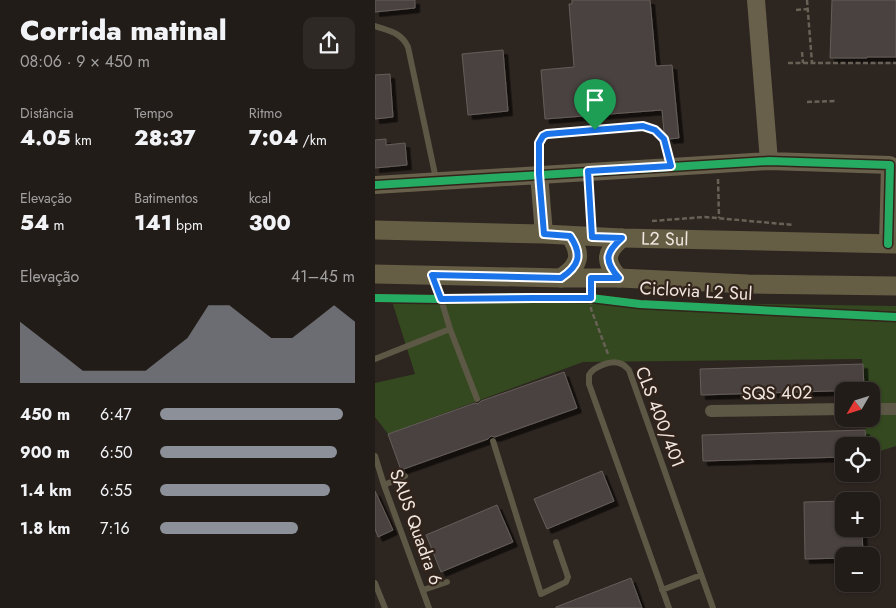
<!DOCTYPE html>
<html lang="pt">
<head>
<meta charset="utf-8">
<style>
  :root { --surface:#221c18; --page:#2e2925; --text:#f1f3f6; --muted:#a2a1a2; --line:#3f3a37; --accent:#8c9099 }
  body { margin:0; font-family:Jost,sans-serif; background:var(--page); color:var(--text); height:100vh; display:flex; flex-direction:column; font-size:19px; white-space:nowrap }
  * { box-sizing:border-box; margin:0 }
  p { font-size:16px; color:var(--muted) }
  .icon { flex:none; width:28px; height:28px; fill:none; stroke:currentColor; stroke-width:2; stroke-linecap:round; stroke-linejoin:round }
  .map { position:relative; flex:1; overflow:hidden }
  .panel { display:flex; flex-direction:column; background:var(--surface); width:375px }
  .panel>* { flex:none }
  .needle { width:32px; rotate:231deg }
  .buttons { position:absolute; left:460px; top:382px; display:grid; gap:10px }
  .buttons a { display:grid; place-items:center; width:45px; height:45px; border-radius:10px; background:var(--surface); box-shadow:0 1px 4px #0004,0 0 0 1px var(--line); font-size:25px }
  .pin { position:absolute; display:grid; place-items:center; width:42px; height:42px; color:#fff; margin:-51px -21px; border-radius:50% 50% 50% 0; rotate:-45deg; box-shadow:0 0 5px #0007 }
  .pin .icon { rotate:45deg }
  .round { display:grid; place-items:center; flex:none; width:52px; height:52px; border-radius:10px; background:var(--page) }
  .head { display:flex; align-items:center; justify-content:space-between; height:85px; padding:0 20px }
  h1 { font-size:28px; font-weight:800; line-height:38px }
  .stats { display:grid; grid-template-columns:repeat(3,1fr); gap:8px; height:85px; padding:5px 20px }
  .stats div { display:grid; align-content:center }
  .stats b { font-size:21px; font-weight:800 }
  .stats small { font-size:14px; font-weight:400 }
  .stats p { font-size:14px }
  .chart { height:140px; padding:10px 20px }
  .chart p { display:flex; justify-content:space-between }
  .chart svg { width:100%; height:90px; margin-top:5px; fill:var(--accent); opacity:.7 }
  ul { padding:0 20px; list-style:none; font-size:16px }
  li { display:grid; grid-template-columns:80px 60px 1fr; align-items:center; height:38px }
  li i { height:12px; border-radius:6px; background:var(--accent) }
  main { display:flex; flex:1; min-height:0 }
  .map>svg:first-child { display:block }
  .green { fill:#34491f }
  .building { fill:#4a433f; stroke:#655d59; filter:url(#shadow) }
  .lines { fill:none; stroke-linecap:round; stroke-linejoin:round }
  .path { stroke:#676156; stroke-width:2.5; stroke-dasharray:5 2.5; stroke-linecap:butt }
  .lane { stroke:#5d5745; stroke-width:6 }
  .street { stroke:#5d5745; stroke-width:12 }
  .secondary { stroke:#68604a; stroke-width:18 }
  .primary { stroke:#655d44; stroke-width:19 }
  .cycleway-casing { stroke:#32241b; stroke-width:11 }
  .cycleway { stroke:#26ab63; stroke-width:8 }
  .route-casing { stroke:#fff; stroke-width:10 }
  .route { stroke:#1a73e8; stroke-width:6 }
  .labels { text-anchor:middle; dominant-baseline:central; stroke-width:4.5; stroke-linejoin:round; paint-order:stroke }
  .street-label { font-size:18px; fill:#f1e7e1; stroke:#32241b }
</style>
</head>
<body>
<main>
<section class="panel">
<div class="head"><div><h1>Corrida matinal</h1><p>08:06 · 9 × 450 m</p></div><a class="round"><svg class="icon" aria-label="share" viewBox="0 0 24 24"><path d="M12 15V3M7 8l5-5 5 5M5 13v7h14v-7"/></svg></a></div>
<div class="stats">
<div><p>Distância</p><b>4.05<small> km</small></b></div>
<div><p>Tempo</p><b>28:37</b></div>
<div><p>Ritmo</p><b>7:04<small> /km</small></b></div>
</div>
<div class="stats">
<div><p>Elevação</p><b>54<small> m</small></b></div>
<div><p>Batimentos</p><b>141<small> bpm</small></b></div>
<div><p>kcal</p><b>300</b></div>
</div>
<div class="chart"><p><span>Elevação</span>41–45 m</p>
<svg viewBox="0 0 160 44" preserveAspectRatio="none"><path d="M0 44V14L10 22L20 30L30 38L40 38L50 38L60 38L70 30L80 22L90 6L100 6L110 14L120 22L130 22L140 14L150 6L160 14V44z"/></svg>
</div>
<ul>
<li><b>450 m</b>6:47<i style="width:94%"></i></li>
<li><b>900 m</b>6:50<i style="width:91%"></i></li>
<li><b>1.4 km</b>6:55<i style="width:87%"></i></li>
<li><b>1.8 km</b>7:16<i style="width:71%"></i></li>
</ul>
</section>
<div class="map">
<svg width="521" height="608" viewBox="0 0 521 608">
  <defs>
    <filter id="shadow"><feDropShadow dx="4.5" dy="4.5" stdDeviation="0" flood-color="#0009"/></filter>
  </defs>
  <rect width="100%" height="100%" fill="#2d2520"/>
  <!-- green -->
  <path class="green" d="M 16,298 L 521,306 L 521,446 L 496,454 L 496,446 L 491,446 L 490,419 L 496,419 L 496,391 L 489,391 L 487,359 L 208,362 L 13,434 L 0,417 L 0,383 L 40,374 Z"/>
  <!-- building -->
  <path class="building" d="M 0,0 L 40,0 L 40,8 L 0,12 Z
    M 197,0 L 275,0 L 281,66 L 297,65 L 304,138 L 294,139 L 289,132 L 287,110 L 170,119 L 166,70 L 199,67 L 194,4 L 197,4 Z
    M 457,0 L 521,0 L 521,57 L 492,57 L 492,58 L 455,58 Z
    M 128,50 L 133,111 L 93,115 L 87,54 Z
    M 15,74 L 18,117 L 0,119 L 0,75 Z
    M 11,139 L 11,145 L 30,143 L 32,165 L 0,168 L 0,140 Z
    M 488,364 L 489,390 L 326,395 L 325,369 Z
    M 189,372 L 202,408 L 120,437 L 116,436 L 113,439 L 26,470 L 13,434 L 100,403 L 103,404 L 106,401 Z
    M 490,430 L 491,446 L 469,446 L 469,457 L 328,461 L 327,435 Z
    M 227,471 L 239,501 L 172,529 L 159,499 Z
    M 0,491 L 18,530 L 3,537 L 0,529 Z
    M 469,501 L 469,529 L 487,529 L 488,556 L 469,556 L 469,558 L 430,559 L 429,502 Z
    M 122,505 L 138,542 L 66,572 L 51,535 Z
    M 256,578 L 267,608 L 181,608 L 181,607 Z"/>
  <g class="lines">
    <!-- path -->
    <path class="path" d="M 432,0 L 437,63
      M 421,10 L 433,9
      M 427,52 L 428,63
      M 413,63 L 521,63
      M 432,102 L 460,101
      M 343,179 L 344,218
      M 214,186 L 216,221
      M 277,221 L 330,217 L 419,225
      M 216,292 L 216,309 L 233,354"/>
    <!-- lane -->
    <path class="lane" d="M 0,26 C 14,31 26,32 33,47 L 61,179
      M 164,174 L 164,143 L 168,136 L 172,134 L 268,127 L 280,129 L 289,139 L 296,165
      M 75,329 L 102,399
      M 0,359 L 75,329 L 66,299 L 57,277
      M 118,441 L 166,594 L 191,582 L 193,577 L 181,542
      M 0,456 L 9,485 L 54,608
      M 9,485 L 30,476
      M 0,583 L 10,608
      M 48,590 L 72,582
      M 287,590 L 326,575
      M 294,608 L 214,384 C 214,382 214,377 214,375 C 218,367 236,360 244,363 C 249,364 251,367 254,370 L 338,608"/>
    <!-- street -->
    <path class="street" d="M 496,409 L 521,409
      M 336,411 L 469,409"/>
    <!-- secondary -->
    <path class="secondary" d="M 381,0 L 394,161
      M 164,174 L 169,234
      M 0,185 L 394,161 L 515,165 L 513,244"/>
    <!-- primary -->
    <g class="primary">
      <path id="s1" d="M 0,230 L 169,234 L 247,238 L 521,244"/>
      <path d="M 0,274 L 186,278 L 244,278 L 373,284 L 521,286"/>
      <path d="M 186,278 C 204,266 208,255 195,236"/>
      <path d="M 244,278 C 229,262 230,252 247,238"/>
    </g>
    <!-- cycleway casing -->
    <g class="cycleway-casing">
      <path id="cycleway" d="M 0,185 L 394,161 L 515,165 L 513,244
        M 0,298 L 66,299 L 159,297 L 216,298 L 265,304 L 521,317"/>
    </g>
    <!-- cycleway -->
    <use href="#cycleway" class="cycleway"/>
  </g>
  <g class="lines">
    <!-- route casing -->
    <g class="route-casing">
      <path id="route" d="M 268,126 L 280,130 L 289,139 L 296,166 L 213,171 L 217,237 L 247,238 C 230,253 229,261 244,278 L 216,278 L 216,298 L 159,298 L 66,299 L 57,275 L 186,278 C 204,266 208,255 195,236 L 169,234 L 164,174 L 164,143 L 168,136 L 172,134 Z"/>
    </g>
    <!-- route -->
    <use href="#route" class="route"/>
  </g>
  <g class="labels">
    <!-- street labels -->
    <g class="street-label">
      <text stroke="none"><textPath href="#s1" startOffset="290">L2 Sul</textPath></text>
      <text transform="translate(321 291) rotate(3)">Ciclovia L2 Sul</text>
      <text transform="translate(402 393) rotate(-1)">SQS 402</text>
      <text transform="translate(285 417) rotate(69)">CLS 400/401</text>
      <text transform="translate(41 527) rotate(70)">SAUS Quadra 6</text>
    </g>
  </g>
</svg>
<div class="buttons">
<a><svg class="needle" viewBox="-14 -14 28 28"><path d="M0-13l5 13h-10z" fill="#e53935"/><path d="M0 13l5-13h-10z" fill="#a2a1a2"/></svg></a>
<a><svg class="icon" aria-label="locate" viewBox="0 0 24 24"><circle cx="12" cy="12" r="6"/><path d="M12 2v4M12 18v4M2 12h4M18 12h4"/></svg></a>
<a>+</a>
<a>−</a>
</div>
<div class="pin" style="left:220px;top:130px;background:#1e9e55"><svg class="icon" aria-label="arrive" viewBox="0 0 24 24"><path d="M6 21V4h12l-3 4 3 4H6"/></svg></div>
</div>
</main>
</body>
</html>
